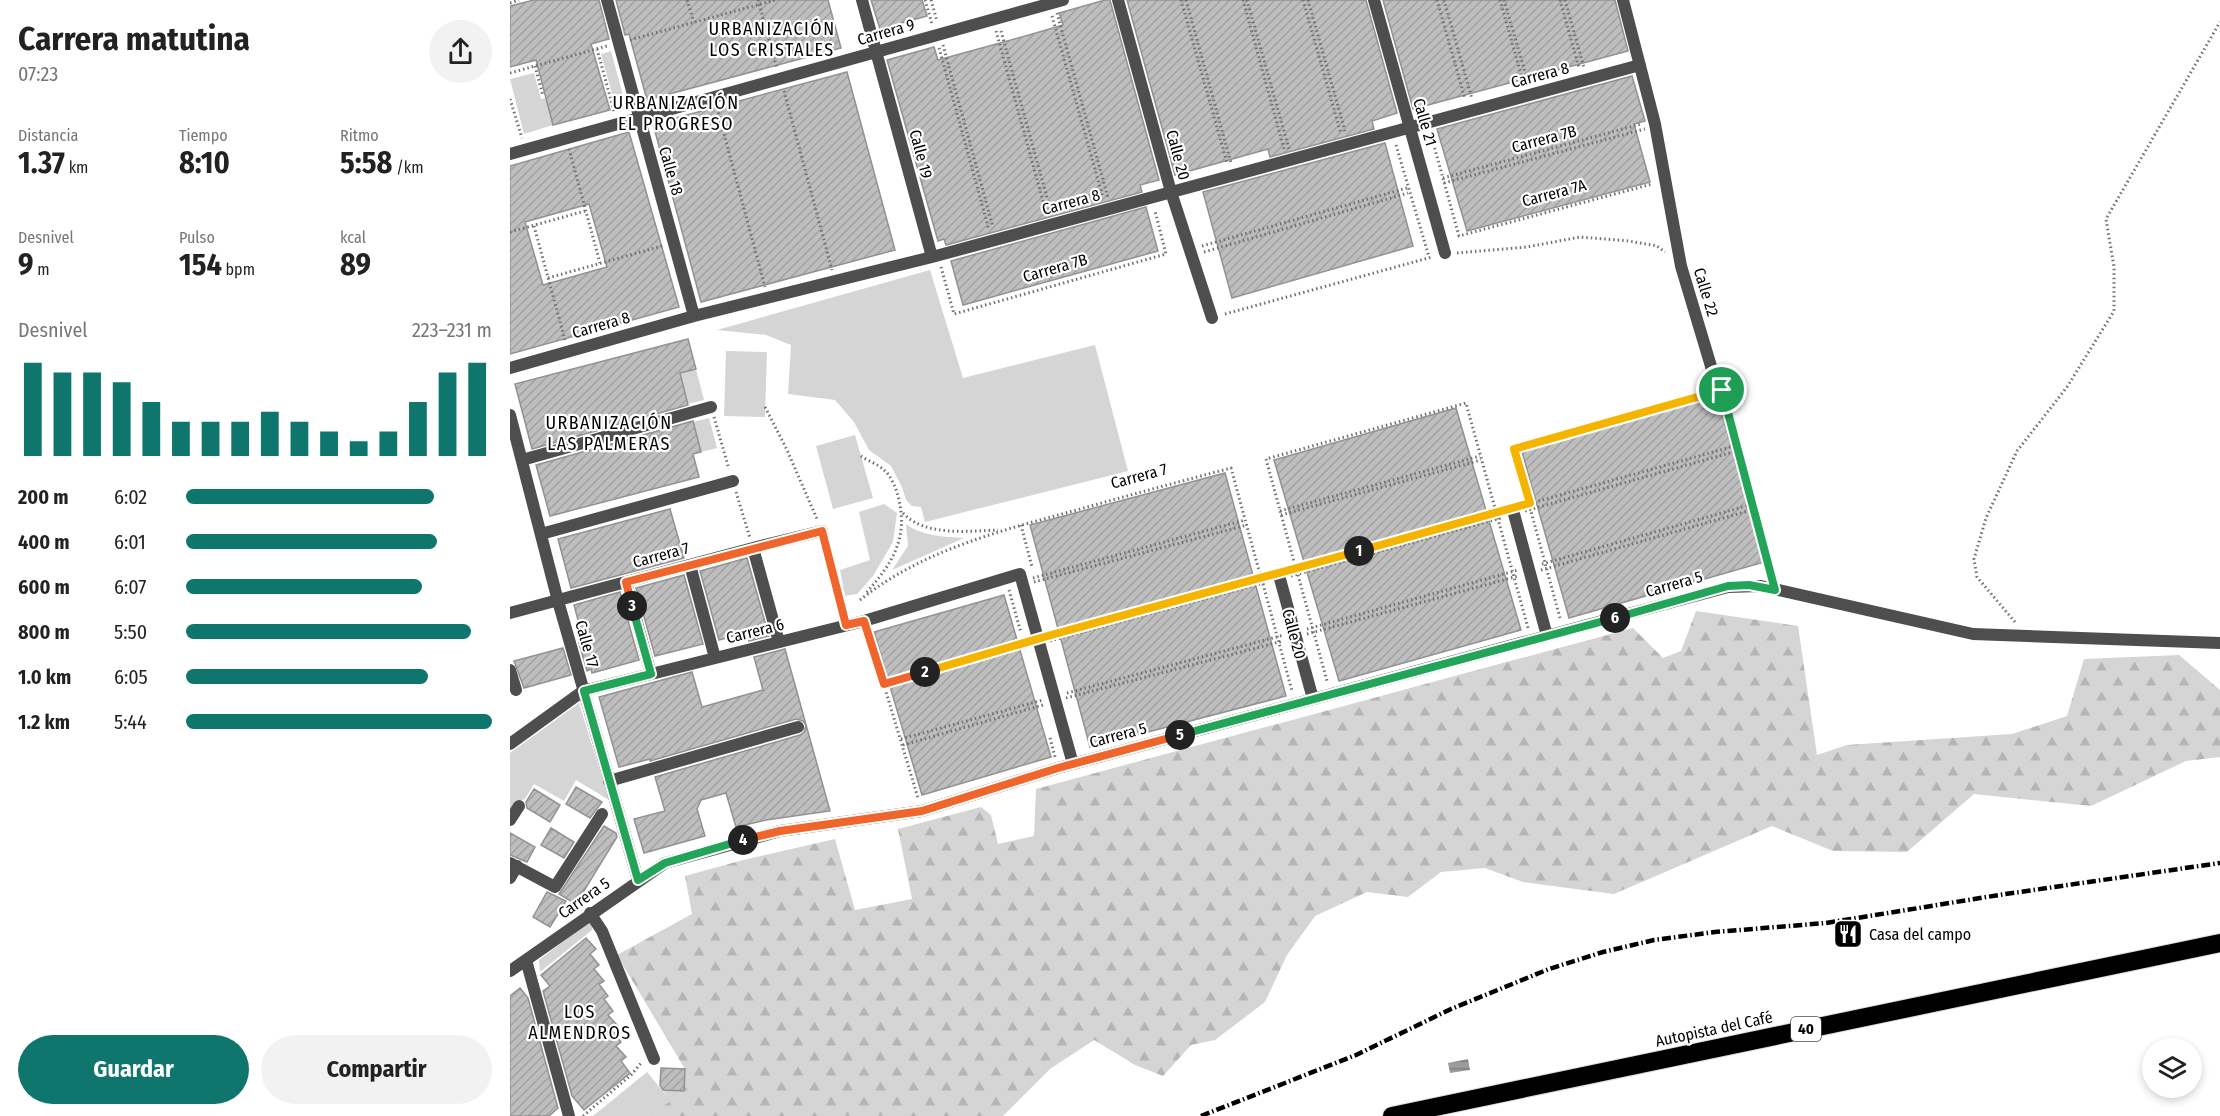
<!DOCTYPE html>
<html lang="es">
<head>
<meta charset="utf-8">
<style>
  :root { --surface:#fff; --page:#f2f2f2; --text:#222; --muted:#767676; --accent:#0f766e }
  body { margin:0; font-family:"Fira Sans Condensed",sans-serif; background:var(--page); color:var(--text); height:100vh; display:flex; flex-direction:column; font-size:22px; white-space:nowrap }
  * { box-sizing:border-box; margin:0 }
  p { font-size:20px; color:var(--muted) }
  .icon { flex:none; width:33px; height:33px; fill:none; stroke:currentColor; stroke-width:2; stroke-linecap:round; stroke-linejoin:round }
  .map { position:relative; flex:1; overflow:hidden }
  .side { display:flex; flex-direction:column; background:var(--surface); width:510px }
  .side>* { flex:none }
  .buttons { position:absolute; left:1632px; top:1038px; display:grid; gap:12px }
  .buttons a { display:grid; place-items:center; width:60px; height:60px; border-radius:50%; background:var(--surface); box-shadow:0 3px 9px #0003; font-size:30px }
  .pin { position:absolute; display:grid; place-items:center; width:51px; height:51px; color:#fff; margin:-26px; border:3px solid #fff; border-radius:50%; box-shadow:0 2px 6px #0007 }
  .km { position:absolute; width:30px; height:30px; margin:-15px; border-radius:50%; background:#222; color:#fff; font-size:16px; line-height:30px; text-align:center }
  .round { display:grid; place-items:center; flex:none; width:63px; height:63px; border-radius:32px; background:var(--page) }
  .overview { display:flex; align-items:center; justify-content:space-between; height:102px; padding:0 18px }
  h1 { font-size:33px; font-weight:700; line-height:45px }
  .metrics { display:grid; grid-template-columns:repeat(3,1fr); gap:9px; height:102px; padding:6px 18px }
  .metrics div { display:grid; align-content:center }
  .metrics b { font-size:30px; font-weight:700 }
  .metrics small { font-size:16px; font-weight:400 }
  .metrics p { font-size:16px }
  .chart { height:168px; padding:12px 18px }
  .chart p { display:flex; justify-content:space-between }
  .chart svg { width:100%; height:108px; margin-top:6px; stroke:var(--accent); stroke-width:6 }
  .button { display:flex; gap:12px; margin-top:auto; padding:12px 18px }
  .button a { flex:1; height:69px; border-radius:36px; background:var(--accent); color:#fff; font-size:24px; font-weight:700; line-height:69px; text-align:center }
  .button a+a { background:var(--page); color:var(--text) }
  ul { padding:0 18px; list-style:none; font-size:20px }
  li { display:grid; grid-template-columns:96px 72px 1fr; align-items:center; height:45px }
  li i { height:15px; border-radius:8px; background:var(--accent) }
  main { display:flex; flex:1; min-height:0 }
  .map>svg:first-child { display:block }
  .green { fill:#d5d5d5 }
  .forest { fill:url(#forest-firs) }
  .water { fill:url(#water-rules) }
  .building { fill:url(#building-hatch); stroke:#929292; stroke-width:1.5; fill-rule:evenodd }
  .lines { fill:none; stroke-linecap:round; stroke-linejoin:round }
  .highway-casing { stroke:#dbdbdb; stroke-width:20 }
  .path { stroke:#707070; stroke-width:3; stroke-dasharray:1.5 3; stroke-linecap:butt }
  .street { stroke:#4e4e4e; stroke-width:12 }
  .highway { stroke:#000; stroke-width:18 }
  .rail { stroke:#000; stroke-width:4.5; stroke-dasharray:9 3 1.5 3; stroke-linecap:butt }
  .split-1-casing { stroke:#fff; stroke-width:12 }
  .split-2-casing { stroke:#fff; stroke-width:12 }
  .split-3-casing { stroke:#fff; stroke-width:12 }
  .split-4-casing { stroke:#fff; stroke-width:12 }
  .split-5-casing { stroke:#fff; stroke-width:12 }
  .split-6-casing { stroke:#fff; stroke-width:12 }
  .split-7-casing { stroke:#fff; stroke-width:12 }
  .split-1 { stroke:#f5b400; stroke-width:8 }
  .split-2 { stroke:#f5b400; stroke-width:8 }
  .split-3 { stroke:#f0652b; stroke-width:8 }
  .split-4 { stroke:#22a559; stroke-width:8 }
  .split-5 { stroke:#f0652b; stroke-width:8 }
  .split-6 { stroke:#22a559; stroke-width:8 }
  .split-7 { stroke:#22a559; stroke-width:8 }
  .labels { text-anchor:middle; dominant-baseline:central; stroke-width:4.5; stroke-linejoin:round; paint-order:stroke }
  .shield { fill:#fff; stroke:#4c4c4c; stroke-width:1.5 }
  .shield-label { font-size:15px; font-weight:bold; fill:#000 }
  .street-label { font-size:16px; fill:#000; stroke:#fff }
  .poi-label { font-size:16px; fill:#000; stroke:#fff; text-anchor:start }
  .neighbourhood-label { font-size:18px; letter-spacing:1.5px; fill:#000; stroke:#fff }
</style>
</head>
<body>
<main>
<section class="side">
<div class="overview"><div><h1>Carrera matutina</h1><p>07:23</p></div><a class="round"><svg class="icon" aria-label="share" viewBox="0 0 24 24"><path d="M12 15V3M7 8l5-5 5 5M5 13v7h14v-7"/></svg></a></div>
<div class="metrics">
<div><p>Distancia</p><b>1.37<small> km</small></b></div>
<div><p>Tiempo</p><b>8:10</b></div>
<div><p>Ritmo</p><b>5:58<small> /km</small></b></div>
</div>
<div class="metrics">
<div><p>Desnivel</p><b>9<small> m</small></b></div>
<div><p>Pulso</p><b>154<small> bpm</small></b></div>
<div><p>kcal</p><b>89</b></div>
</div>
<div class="chart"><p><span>Desnivel</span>223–231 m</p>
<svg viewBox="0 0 160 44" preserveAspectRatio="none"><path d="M5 44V6M15 44V10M25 44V10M35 44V14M45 44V22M55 44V30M65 44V30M75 44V30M85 44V26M95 44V30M105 44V34M115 44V38M125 44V34M135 44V22M145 44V10M155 44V6"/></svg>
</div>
<ul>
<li><b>200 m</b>6:02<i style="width:81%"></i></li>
<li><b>400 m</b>6:01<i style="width:82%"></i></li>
<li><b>600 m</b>6:07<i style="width:77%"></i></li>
<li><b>800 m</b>5:50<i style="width:93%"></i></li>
<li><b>1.0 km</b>6:05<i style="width:79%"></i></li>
<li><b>1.2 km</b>5:44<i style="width:100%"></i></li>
</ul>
<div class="button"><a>Guardar</a><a>Compartir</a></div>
</section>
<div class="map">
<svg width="1710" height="1116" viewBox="0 0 1710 1116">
  <defs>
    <pattern id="forest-firs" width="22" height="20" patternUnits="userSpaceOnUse" patternTransform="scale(1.5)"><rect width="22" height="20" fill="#d5d5d5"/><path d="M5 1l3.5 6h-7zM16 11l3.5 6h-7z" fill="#b5b5b5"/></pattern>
    <pattern id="water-rules" width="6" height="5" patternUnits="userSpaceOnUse" patternTransform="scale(1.5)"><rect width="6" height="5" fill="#9c9c9c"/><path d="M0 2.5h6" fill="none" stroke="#7d7d7d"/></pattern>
    <pattern id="building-hatch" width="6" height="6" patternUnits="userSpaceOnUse" patternTransform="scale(1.5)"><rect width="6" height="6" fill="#bebebe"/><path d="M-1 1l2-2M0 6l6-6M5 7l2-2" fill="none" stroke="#a2a2a2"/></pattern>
  </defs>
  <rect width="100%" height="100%" fill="#fff"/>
  <!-- green -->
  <path class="green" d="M 101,51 L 116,106 L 106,108 L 91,54 Z
    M 24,73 L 31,99 L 36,98 L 43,125 L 14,134 L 0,79 Z
    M 420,270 L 453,378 L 585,345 L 618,471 L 415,522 L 411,507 L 402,506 L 396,500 L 392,487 L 381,466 L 359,450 L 344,422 L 325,400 L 278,394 L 281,345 L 256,335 L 207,330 Z
    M 216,351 L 257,352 L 255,417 L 214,416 Z
    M 186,369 L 194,400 L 178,404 L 170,373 Z
    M 199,418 L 207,448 L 191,452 L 183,422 Z
    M 345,435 L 363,498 L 323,509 L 306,446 Z
    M 374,504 L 387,513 L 383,542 L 363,576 L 347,594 L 335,596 L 330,570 L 360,560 L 349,512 Z
    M 396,524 C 411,536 436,537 454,538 L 382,570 L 398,546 Z
    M 69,703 L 99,800 L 66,780 L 54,801 L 24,784 L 15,799 L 7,801 L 0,811 L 0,753 Z
    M 82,922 L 82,930 L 30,972 L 29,960 L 77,923 Z
    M 137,1072 L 161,1101 L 142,1116 L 83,1116 Z"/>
  <!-- forest -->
  <path class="forest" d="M 1186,611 L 1288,626 L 1307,755 L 1337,745 L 1502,734 L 1557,716 L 1574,659 L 1669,655 L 1710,690 L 1710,757 L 1676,761 L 1581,806 L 1464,794 L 1397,852 L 1323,851 L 1262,826 L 1104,894 L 1013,882 L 975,868 L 931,872 L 898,897 L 857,892 L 805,916 L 777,955 L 755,1002 L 705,1040 L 681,1045 L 653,1076 L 625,1065 L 584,1040 L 540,1069 L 493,1116 L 142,1116 L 160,1101 L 153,1090 L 174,1090 L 175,1069 L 107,955 L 182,914 L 175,876 L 233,860 L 325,839 L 345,910 L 402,899 L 388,829 L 471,807 L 481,815 L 488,844 L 524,836 L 526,789 L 1123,628 L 1153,658 L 1171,651 Z"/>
  <!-- water -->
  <path class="water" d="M 958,1059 L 960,1070 L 940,1073 L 938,1063 Z"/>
  <!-- building -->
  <path class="building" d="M 24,0 L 89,0 L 99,39 L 81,44 L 100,110 L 43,125 L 26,60 L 0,67 L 0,6 Z
    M 106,0 L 318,0 L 331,48 L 137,100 L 119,34 L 115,35 Z
    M 361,0 L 412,0 L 417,16 L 370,29 Z
    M 595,0 L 600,0 L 649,180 L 630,185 L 632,192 L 436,245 L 434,239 L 428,241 L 377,60 L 424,47 L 428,60 L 519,35 L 553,25 L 549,13 Z
    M 617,0 L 856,0 L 887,113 L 862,121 L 864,129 L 760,157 L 758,149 L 665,175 Z
    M 873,0 L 1105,0 L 1118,51 L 903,109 Z
    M 337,72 L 385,250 L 191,302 L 143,124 Z
    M 1122,76 L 1135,121 L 1124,124 L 1140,182 L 957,231 L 927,129 Z
    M 119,132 L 169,307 L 0,354 L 0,166 ZM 79,204 L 97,267 L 33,285 L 15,222 Z
    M 875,143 L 903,246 L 722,298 L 693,192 Z
    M 636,207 L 648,251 L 453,305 L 441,261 Z
    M 178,339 L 186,369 L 170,373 L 178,405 L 22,449 L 5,384 Z
    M 1207,396 L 1254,562 L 1059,618 L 1012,452 Z
    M 946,408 L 1011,630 L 829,681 L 764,460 Z
    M 183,421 L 191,452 L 183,454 L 189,477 L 40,516 L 26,465 Z
    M 715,473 L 776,696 L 580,747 L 520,525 Z
    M 160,509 L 174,558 L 61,588 L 48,539 Z
    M 237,558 L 259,636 L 239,641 L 237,632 L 209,640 L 190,571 Z
    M 174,575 L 193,644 L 145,656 L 126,588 Z
    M 110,592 L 129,660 L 82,673 L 81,669 L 77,671 L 69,643 L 74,642 L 64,605 Z
    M 494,595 L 541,757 L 412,795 L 364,632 Z
    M 53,648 L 61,675 L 14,688 L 4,661 Z
    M 275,649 L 320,811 L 256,820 L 226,827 L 216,793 L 191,800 L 187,809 L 195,836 L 134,853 L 124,819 L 155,811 L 145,777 L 290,735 L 294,732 L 296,725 L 293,721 L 286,719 L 140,761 L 140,759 L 109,767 L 89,697 L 182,672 L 192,707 L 253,690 L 244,657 Z
    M 66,787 L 92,802 L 80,818 L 56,804 Z
    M 24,789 L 50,805 L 40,822 L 17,808 L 16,802 Z
    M 94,826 L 106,833 L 107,837 L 66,904 L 49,894 Z
    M 41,828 L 64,842 L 54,858 L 31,845 Z
    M 0,833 L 25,847 L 17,862 L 0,855 Z
    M 37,892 L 56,901 L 40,927 L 23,917 Z
    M 76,938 L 86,949 L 80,954 L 89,965 L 84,969 L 94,981 L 89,984 L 98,996 L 94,999 L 103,1011 L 98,1015 L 108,1026 L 102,1030 L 111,1042 L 106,1046 L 116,1057 L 111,1061 L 120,1073 L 74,1110 L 62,1096 L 33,991 L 40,986 L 31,975 Z
    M 10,988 L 18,998 L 48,1108 L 39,1116 L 0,1116 L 0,996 Z
    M 151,1068 L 175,1069 L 174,1091 L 153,1090 L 150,1085 Z"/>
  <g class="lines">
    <!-- highway casing -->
    <g class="highway-casing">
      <path id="highway" d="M 882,1116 L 1710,943"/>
    </g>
    <!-- path -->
    <path class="path" d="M 177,0 L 184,22
      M 248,0 L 267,68
      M 415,0 L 422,24
      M 421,0 L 427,21
      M 671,0 L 717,163
      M 676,0 L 721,163
      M 733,0 L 774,149
      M 737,0 L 779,149
      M 793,0 L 831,134
      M 798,0 L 835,131
      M 927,0 L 955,99
      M 934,0 L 962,99
      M 990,0 L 1014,85
      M 994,0 L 1018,82
      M 1050,0 L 1069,68
      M 1055,0 L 1074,68
      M 0,3 L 9,0
      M 547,13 L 598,198
      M 542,16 L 593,198
      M 486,31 L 536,212
      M 491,31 L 541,212
      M 120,40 L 265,0
      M 433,45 L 483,227
      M 429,48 L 479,230
      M 87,49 L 104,111
      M 25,66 L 33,96
      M 0,73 L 97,46
      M 274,91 L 322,270
      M 0,99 L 12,138
      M 207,108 L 255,287
      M 921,135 L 949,236 L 1142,184
      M 886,145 L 919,257
      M 59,149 L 90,263
      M 933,178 L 1131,124
      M 934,183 L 1135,129
      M 24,226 L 55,340
      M 0,232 L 75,211
      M 692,246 L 897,188
      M 694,252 L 898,193
      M 947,253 L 1017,247 L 1070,237 L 1119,241 L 1147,246 L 1155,252
      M 431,267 L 444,314 L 656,254 L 645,211
      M 38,278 L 152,246
      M 715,314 L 922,257
      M 1216,403 L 1262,576
      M 255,407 L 277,450 L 307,519
      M 204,417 L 219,469
      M 351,456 C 358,461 370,465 375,471 C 381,476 386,488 388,496 C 399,537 383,563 356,593
      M 226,492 L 240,538
      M 1011,506 L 1228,445
      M 770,511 L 970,456
      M 1015,511 L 1230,450
      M 393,513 C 415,537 459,531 488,530
      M 771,515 L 971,460
      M 511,525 L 522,567
      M 315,543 L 334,615
      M 1032,564 L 1243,504
      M 786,569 L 756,459 L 956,403 L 1018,628
      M 780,570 L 991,512
      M 1031,570 L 1245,509
      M 788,575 L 817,681
      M 781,576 L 991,518
      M 523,578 L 735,520
      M 524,582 L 737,525
      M 753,584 L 782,691
      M 499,590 L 511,633
      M 350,600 C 411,551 489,531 563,511 C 616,496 668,482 721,468 L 751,578
      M 1050,618 L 1004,449 L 1201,393
      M 1505,622 L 1467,577 L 1464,559 L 1476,518 L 1507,451 L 1557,387 L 1604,311 L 1604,267 L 1596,219 L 1710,22
      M 797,629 L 1008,570
      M 358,632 L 408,798
      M 797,634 L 1008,576
      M 540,635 L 759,576
      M 540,641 L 757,582
      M 374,684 L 516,642
      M 375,688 L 517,647
      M 557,693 L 774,635
      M 556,698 L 773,641
      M 540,738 L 545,757
      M 391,739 L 533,700
      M 393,745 L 533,705
      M 73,1116 L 121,1075 L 132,1062"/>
    <!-- street -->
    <path class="street" d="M 97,0 L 184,316
      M 352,0 L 422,257
      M 608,0 L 661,192 L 702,318
      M 864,0 L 935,253
      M 1113,0 L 1145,124 L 1171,266 L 1203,373 L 1212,390
      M 0,154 L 553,0
      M 0,368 L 184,316 L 422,257 L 1130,65
      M 0,415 L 48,601 L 128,880
      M 12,460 L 201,407
      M 1004,514 L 1037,636
      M 31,534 L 223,481
      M 243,548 L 269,642
      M 180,565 L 205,658
      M 770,579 L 803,699
      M 116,582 L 141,674
      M 0,613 L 243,548 L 312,531
      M 0,670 L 6,690
      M 0,744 L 73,691 L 354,621 L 510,574 L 563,764
      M 99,781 L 288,727
      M 0,820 L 9,806
      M 0,863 L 45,887 L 92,814
      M 0,878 L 7,866
      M 80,913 L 92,931 L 144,1059
      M 16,960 L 59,1116
      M 0,971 L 155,863 L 270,831 L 412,811 L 548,768 L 1218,587 L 1251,586 L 1463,634 L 1710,643"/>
    <!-- highway -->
    <use href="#highway" class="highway"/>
    <!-- rail -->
    <path class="rail" d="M 691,1116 L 846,1055 L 941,1009 L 1039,969 L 1093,952 L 1144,940 L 1205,932 L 1316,923 L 1489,895 L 1710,863"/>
  </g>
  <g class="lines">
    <!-- split-1 casing -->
    <g class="split-1-casing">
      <path id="split-1" d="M 849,551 L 1020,503 L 1004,449 L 1212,390"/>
    </g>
    <!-- split-2 casing -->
    <g class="split-2-casing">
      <path id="split-2" d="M 415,672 L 541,635 L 849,551"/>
    </g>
    <!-- split-3 casing -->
    <g class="split-3-casing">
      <path id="split-3" d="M 122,606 L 116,582 L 312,531 L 336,625 L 354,621 L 374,684 L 415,672"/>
    </g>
    <!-- split-4 casing -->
    <g class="split-4-casing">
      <path id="split-4" d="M 122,606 L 141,674 L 74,691 L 128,880 L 155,863 L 233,840"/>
    </g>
    <!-- split-5 casing -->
    <g class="split-5-casing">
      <path id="split-5" d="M 233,840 L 270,831 L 412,811 L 548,768 L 670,735"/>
    </g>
    <!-- split-6 casing -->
    <g class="split-6-casing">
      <path id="split-6" d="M 670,735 L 1105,618"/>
    </g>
    <!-- split-7 casing -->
    <g class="split-7-casing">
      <path id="split-7" d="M 1105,618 L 1218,586 L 1239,585 L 1265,590 L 1212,390"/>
    </g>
    <!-- split-1 -->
    <use href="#split-1" class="split-1"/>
    <!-- split-2 -->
    <use href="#split-2" class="split-2"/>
    <!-- split-3 -->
    <use href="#split-3" class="split-3"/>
    <!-- split-4 -->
    <use href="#split-4" class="split-4"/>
    <!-- split-5 -->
    <use href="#split-5" class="split-5"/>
    <!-- split-6 -->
    <use href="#split-6" class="split-6"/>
    <!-- split-7 -->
    <use href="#split-7" class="split-7"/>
  </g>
  <!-- icons -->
  <defs>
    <g id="restaurant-square" transform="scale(1.5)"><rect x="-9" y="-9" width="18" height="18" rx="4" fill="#000" stroke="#fff"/><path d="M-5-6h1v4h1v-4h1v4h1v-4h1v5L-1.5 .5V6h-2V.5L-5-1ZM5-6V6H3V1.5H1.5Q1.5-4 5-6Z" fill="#fff"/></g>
  </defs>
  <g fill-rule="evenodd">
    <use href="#restaurant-square" x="1338" y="934"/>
  </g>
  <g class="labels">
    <!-- shield labels -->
    <rect class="shield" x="1281" y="1017" width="30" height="24" rx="4.5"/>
    <g class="shield-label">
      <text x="1296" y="1029">40</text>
    </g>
    <!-- street labels -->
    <g class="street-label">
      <text transform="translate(376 32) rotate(-16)">Carrera 9</text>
      <text transform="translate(1030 75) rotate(-15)">Carrera 8</text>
      <text transform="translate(915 122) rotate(74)">Calle 21</text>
      <text transform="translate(1034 139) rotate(-15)">Carrera 7B</text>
      <text transform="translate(411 154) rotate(75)">Calle 19</text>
      <text transform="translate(668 155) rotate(75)">Calle 20</text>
      <text transform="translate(161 171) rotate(74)">Calle 18</text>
      <text transform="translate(1044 193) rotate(-15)">Carrera 7A</text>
      <text transform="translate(561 202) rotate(-15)">Carrera 8</text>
      <text transform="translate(545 268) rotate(-16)">Carrera 7B</text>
      <text transform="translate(1196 292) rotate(73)">Calle 22</text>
      <text transform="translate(91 325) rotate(-16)">Carrera 8</text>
      <text transform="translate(629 476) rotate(-15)">Carrera 7</text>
      <text transform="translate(151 555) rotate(-15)">Carrera 7</text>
      <text transform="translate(1164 584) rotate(-16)">Carrera 5</text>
      <text transform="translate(245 631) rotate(-14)">Carrera 6</text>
      <text transform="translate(784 634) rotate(75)">Calle 20</text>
      <text transform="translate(77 644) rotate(74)">Calle 17</text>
      <text transform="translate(608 735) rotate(-15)">Carrera 5</text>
      <text transform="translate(74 898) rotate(-35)">Carrera 5</text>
      <text transform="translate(1204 1029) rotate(-12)">Autopista del Café</text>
    </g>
    <!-- poi labels -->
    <g class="poi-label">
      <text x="1359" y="934">Casa del campo</text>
    </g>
    <!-- neighbourhood labels -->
    <g class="neighbourhood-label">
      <text x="262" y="29">URBANIZACIÓN<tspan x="262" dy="21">LOS CRISTALES</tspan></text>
      <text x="166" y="103">URBANIZACIÓN<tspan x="166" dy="21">EL PROGRESO</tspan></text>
      <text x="99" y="423">URBANIZACIÓN<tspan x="99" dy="21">LAS PALMERAS</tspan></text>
      <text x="70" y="1012">LOS<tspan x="70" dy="21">ALMENDROS</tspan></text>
    </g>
  </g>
</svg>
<div class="buttons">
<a><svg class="icon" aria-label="layers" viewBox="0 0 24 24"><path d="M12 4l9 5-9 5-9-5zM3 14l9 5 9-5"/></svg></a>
</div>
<div class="pin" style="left:1212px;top:390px;background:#1e9e55"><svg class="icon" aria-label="arrive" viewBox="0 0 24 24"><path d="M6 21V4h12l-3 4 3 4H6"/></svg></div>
<b class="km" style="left:849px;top:551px">1</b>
<b class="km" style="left:415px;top:672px">2</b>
<b class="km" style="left:122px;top:606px">3</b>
<b class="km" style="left:233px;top:840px">4</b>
<b class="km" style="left:670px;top:735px">5</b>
<b class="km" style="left:1105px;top:618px">6</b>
</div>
</main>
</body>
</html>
